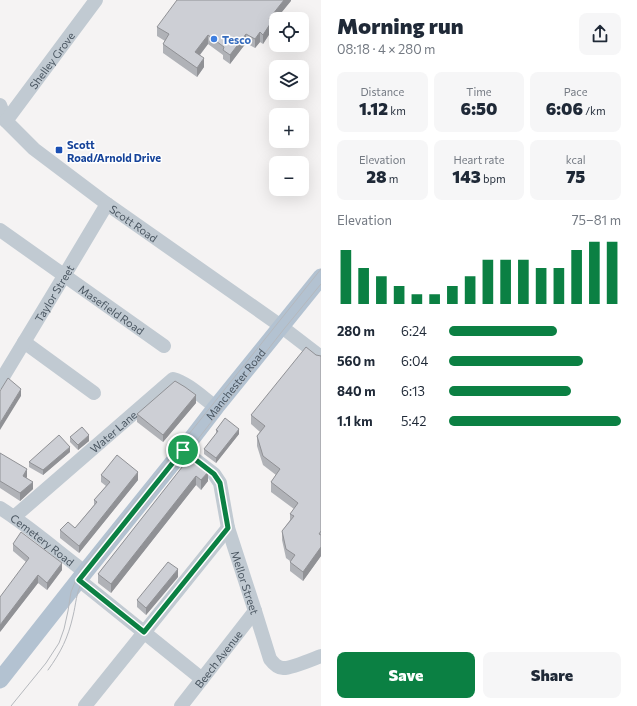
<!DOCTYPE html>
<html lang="en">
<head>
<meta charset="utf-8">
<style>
  :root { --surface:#fff; --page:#f6f6f7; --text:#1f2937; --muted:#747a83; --accent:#0b8043 }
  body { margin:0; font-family:Commissioner,sans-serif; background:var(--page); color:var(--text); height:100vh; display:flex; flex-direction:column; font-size:15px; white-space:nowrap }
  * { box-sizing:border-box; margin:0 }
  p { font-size:13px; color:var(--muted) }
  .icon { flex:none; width:22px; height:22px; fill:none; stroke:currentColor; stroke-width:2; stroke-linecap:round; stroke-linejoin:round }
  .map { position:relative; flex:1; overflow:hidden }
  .drawer { display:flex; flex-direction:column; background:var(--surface); width:316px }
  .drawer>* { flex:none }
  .buttons { position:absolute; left:269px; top:12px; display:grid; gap:8px }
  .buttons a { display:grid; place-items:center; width:40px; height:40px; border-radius:8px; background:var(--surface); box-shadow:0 4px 16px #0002; font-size:20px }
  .pin { position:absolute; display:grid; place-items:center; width:34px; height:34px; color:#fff; margin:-17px; border:2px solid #fff; border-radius:50%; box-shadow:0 1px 4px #0007 }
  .round { display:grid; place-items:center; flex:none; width:42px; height:42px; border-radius:8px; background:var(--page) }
  .summary { display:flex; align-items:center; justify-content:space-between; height:68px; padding:0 16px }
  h1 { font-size:22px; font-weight:800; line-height:30px }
  .metrics { display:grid; grid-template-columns:repeat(3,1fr); gap:6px; height:68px; padding:4px 16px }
  .metrics div { display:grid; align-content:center; border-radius:8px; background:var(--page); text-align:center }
  .metrics b { font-size:17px; font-weight:800 }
  .metrics small { font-size:11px; font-weight:400 }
  .metrics p { font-size:11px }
  .chart { height:112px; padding:8px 16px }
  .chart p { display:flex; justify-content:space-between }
  .chart svg { width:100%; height:72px; margin-top:4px; stroke:var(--accent); stroke-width:6 }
  .action { display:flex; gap:8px; margin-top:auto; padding:8px 16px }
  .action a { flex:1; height:46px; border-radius:8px; background:var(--accent); color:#fff; font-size:16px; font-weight:800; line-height:46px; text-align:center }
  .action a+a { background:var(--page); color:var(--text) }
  ul { padding:0 16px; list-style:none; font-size:13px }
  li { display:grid; grid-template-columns:64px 48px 1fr; align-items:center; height:30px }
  li i { height:10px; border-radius:5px; background:var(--accent) }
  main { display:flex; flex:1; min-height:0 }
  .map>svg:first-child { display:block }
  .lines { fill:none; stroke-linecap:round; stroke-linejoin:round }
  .minor { stroke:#c1cad2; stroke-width:14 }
  .major { stroke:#b3c2d1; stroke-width:17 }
  .tram { stroke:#b5b8bd; stroke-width:1 }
  .wall { fill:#b0b2b7 }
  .shaded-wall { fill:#909195 }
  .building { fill:#cdcfd5; stroke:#909195 }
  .route-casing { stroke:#fff; stroke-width:8 }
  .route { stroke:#0b8043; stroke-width:5 }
  .shop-dot { fill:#3f7fe0; stroke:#fff; stroke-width:1.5 }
  .transit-dot { fill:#1a4fb4; stroke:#fff; stroke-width:1.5 }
  .labels { text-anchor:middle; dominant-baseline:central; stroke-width:3; stroke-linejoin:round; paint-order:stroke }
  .shop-label { font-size:11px; font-weight:bold; fill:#366cbe; stroke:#fff; text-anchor:start }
  .street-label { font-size:11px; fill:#4a5661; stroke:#fff }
  .transit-label { font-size:11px; font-weight:bold; fill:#164399; stroke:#fff; text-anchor:start }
</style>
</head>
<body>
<main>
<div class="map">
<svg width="321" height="706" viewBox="0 0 321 706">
  <rect width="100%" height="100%" fill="#f5f3f3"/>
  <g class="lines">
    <!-- minor -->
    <g class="minor">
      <path id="s1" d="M 0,105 L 6,121 L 34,149 L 107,204 L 278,324 L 321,357"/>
      <path id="s2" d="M 6,121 L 96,0"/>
      <path id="s3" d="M 0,230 L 164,346"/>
      <path d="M 24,342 L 94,393"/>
      <path id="s4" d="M 0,382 L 64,276 L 107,204"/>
      <path id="s5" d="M 183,450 L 214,474 L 220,483 L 228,528 L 255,611 L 270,659 C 273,663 277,668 283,668 C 290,669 313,659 321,656"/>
      <path id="s6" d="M 0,508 C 30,527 57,551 85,572"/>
      <path id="s7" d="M 14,517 L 173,379 C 188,383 203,398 216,407"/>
      <path d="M 79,580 L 202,679"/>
      <path d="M 85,706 L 228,528"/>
      <path id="s8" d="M 181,706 L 255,611"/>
    </g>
    <!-- major -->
    <path class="major" id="s9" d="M 0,680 L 85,572 L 183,450 L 216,407 L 321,277"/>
    <!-- tram -->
    <path class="tram" d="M 48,670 C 61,652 68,638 73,616 C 76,604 76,593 82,582 L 187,453 L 284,329 L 321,284
      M 11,706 L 46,663 L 59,643 L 64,629 L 68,611 L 71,592 L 77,577 L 81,569 L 321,269"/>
  </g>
  <!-- wall -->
  <path class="wall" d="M 291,0 L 272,24 L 272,30 L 263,44 L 260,42 L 255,48 L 246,43 L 230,64 L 223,59 L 223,55 L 208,44 L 200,55 L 204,67 L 197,77 L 163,53 L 163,44 L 165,41 L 157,36 L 157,27 Z
    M 316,355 L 321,356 L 321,556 L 303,581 L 290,571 L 290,561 L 286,558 L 282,540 L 282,531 L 290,520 L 290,514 L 294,509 L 271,492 L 271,482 L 276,475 L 263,465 L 257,446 L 257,436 L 260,432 L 251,424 L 251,415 Z
    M 196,403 L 163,442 L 137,422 L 137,414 Z
    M 216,430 L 239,434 L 216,463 L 204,454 L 204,449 L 216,434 Z
    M 70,437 L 89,441 L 78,450 L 70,442 Z
    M 70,452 L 43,475 L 29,467 L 29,462 Z
    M 0,453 L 27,477 L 26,478 L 33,489 L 20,501 L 0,488 Z
    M 190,457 L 208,481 L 201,490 L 196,485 L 111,593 L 98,583 L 98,574 Z
    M 101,475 L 138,480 L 79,553 L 60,538 L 60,530 L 75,528 L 94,505 L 94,500 L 106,486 L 101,482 Z
    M 13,544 L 62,570 L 47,590 L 38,583 L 0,632 L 26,562 L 13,551 Z
    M 178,577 L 146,615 L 137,607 L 137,600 Z"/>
  <!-- shaded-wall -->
  <path class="shaded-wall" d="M 284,0 L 291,0 L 291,1 L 272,24 L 272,30 L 263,44 L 263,35 L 269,19 Z
    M 260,32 L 260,42 L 255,48 L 255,39 Z
    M 246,34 L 246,43 L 230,64 L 230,55 Z
    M 208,35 L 208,44 L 195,61 L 195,52 Z
    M 204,58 L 204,67 L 197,77 L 197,68 Z
    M 21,389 L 21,396 L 0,430 L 0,423 Z
    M 196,395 L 196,403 L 163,442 L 163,435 Z
    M 239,429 L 239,434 L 216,463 L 216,458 Z
    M 89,435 L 89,441 L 78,450 L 78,445 Z
    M 70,447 L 70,452 L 43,475 L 43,470 Z
    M 27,469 L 27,477 L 23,483 L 23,476 Z
    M 138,472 L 138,480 L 79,553 L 79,546 Z
    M 208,472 L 208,481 L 201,490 L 201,480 Z
    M 196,476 L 196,485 L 111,593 L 111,584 Z
    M 33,482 L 33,489 L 20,501 L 20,493 Z
    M 321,547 L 321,556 L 303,581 L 303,572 Z
    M 62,563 L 62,570 L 47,590 L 47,583 Z
    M 178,569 L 178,577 L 146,615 L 146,608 Z
    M 38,575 L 38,583 L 0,632 L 0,625 Z"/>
  <!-- building -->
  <path class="building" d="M 177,0 L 284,0 L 269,19 L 272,21 L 263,35 L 260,32 L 255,39 L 246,34 L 230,55 L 223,50 L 224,47 L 208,35 L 195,52 L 204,58 L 197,68 L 163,44 L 169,34 L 157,27 Z
    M 306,347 L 316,355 L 321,356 L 321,531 L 319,534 L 321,535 L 321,547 L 303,572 L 290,562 L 295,555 L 286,549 L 282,531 L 294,516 L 290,514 L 298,503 L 271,482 L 280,469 L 263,456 L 257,436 L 265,426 L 251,415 Z
    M 8,378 L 21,389 L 0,423 L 0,391 Z
    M 175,381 L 185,387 L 196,395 L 163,435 L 137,414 Z
    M 225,418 L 239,429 L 216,458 L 204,449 L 218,431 L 216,430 Z
    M 82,427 L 89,435 L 78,445 L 70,437 Z
    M 59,435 L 70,447 L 43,470 L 29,462 Z
    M 0,453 L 27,469 L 23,476 L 33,482 L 20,493 L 0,481 Z
    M 117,455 L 138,472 L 79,546 L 60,530 L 68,522 L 75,528 L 97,502 L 94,500 L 110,482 L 101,475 Z
    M 190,457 L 208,472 L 201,480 L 196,476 L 111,584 L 98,574 Z
    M 21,532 L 62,563 L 47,583 L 38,575 L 0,625 L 0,597 L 29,558 L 13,544 Z
    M 168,562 L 178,569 L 146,608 L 137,600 Z"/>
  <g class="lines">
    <!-- route casing -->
    <g class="route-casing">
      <path id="route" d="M 183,450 L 214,474 L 220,483 L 228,528 L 144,632 L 79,580 Z"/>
    </g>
    <!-- route -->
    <use href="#route" class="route"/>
  </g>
  <!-- markers -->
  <circle class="shop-dot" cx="214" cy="39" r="4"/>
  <rect class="transit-dot" x="55" y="146" width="8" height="8" rx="2"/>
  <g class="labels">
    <!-- shop labels -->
    <g class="shop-label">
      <text x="222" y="39">Tesco</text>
    </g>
    <!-- street labels -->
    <g class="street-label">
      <text stroke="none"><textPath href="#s2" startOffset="76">Shelley Grove</textPath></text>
      <text stroke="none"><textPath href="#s1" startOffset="181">Scott Road</textPath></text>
      <text stroke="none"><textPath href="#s4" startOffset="104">Taylor Street</textPath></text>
      <text stroke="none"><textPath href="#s3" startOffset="137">Masefield Road</textPath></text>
      <text stroke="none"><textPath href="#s9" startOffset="378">Manchester Road</textPath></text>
      <text stroke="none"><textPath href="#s7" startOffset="131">Water Lane</textPath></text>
      <text stroke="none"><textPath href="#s6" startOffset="53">Cemetery Road</textPath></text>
      <text stroke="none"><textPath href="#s5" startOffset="153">Mellor Street</textPath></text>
      <text stroke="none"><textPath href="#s8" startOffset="60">Beech Avenue</textPath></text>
    </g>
    <!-- transit labels -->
    <g class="transit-label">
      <text x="67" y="144">Scott<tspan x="67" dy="13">Road/Arnold Drive</tspan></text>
    </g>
  </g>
</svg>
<div class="buttons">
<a><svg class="icon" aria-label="locate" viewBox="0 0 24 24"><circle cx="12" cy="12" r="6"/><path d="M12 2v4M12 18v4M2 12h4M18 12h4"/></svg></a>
<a><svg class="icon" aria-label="layers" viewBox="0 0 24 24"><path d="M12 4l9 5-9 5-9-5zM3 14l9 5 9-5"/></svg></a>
<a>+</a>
<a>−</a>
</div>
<div class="pin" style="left:183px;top:450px;background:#1e9e55"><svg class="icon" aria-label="arrive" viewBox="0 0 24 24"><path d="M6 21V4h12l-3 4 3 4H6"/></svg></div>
</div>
<section class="drawer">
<div class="summary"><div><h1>Morning run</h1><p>08:18 · 4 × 280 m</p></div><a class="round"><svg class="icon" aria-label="share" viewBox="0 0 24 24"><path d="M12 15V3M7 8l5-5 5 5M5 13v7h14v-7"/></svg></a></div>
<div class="metrics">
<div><p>Distance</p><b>1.12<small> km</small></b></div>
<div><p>Time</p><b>6:50</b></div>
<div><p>Pace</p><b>6:06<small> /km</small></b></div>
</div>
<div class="metrics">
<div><p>Elevation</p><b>28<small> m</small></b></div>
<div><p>Heart rate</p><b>143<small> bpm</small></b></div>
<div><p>kcal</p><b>75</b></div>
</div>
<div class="chart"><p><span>Elevation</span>75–81 m</p>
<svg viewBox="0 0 160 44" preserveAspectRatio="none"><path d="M5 44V11M15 44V22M25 44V27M35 44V33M45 44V38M55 44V38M65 44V33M75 44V27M85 44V17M95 44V17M105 44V17M115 44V22M125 44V22M135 44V11M145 44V6M155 44V6"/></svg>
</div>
<ul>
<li><b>280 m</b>6:24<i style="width:63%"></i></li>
<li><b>560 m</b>6:04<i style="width:78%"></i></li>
<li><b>840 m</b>6:13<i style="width:71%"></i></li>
<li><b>1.1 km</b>5:42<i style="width:100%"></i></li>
</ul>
<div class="action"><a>Save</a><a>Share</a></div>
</section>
</main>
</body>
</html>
